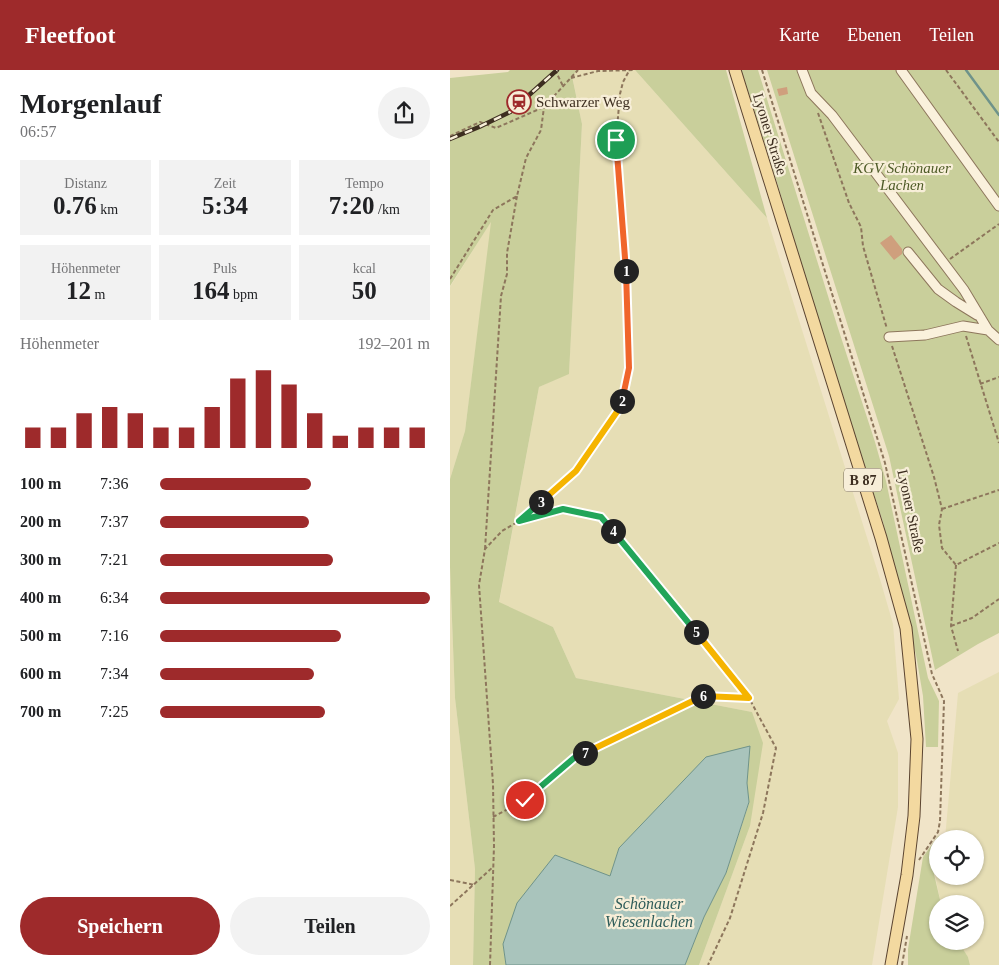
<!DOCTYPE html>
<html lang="de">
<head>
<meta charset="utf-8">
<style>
  :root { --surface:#fff; --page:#f2f2f2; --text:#202124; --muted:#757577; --accent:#9e2a2b }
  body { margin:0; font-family:Georgia,serif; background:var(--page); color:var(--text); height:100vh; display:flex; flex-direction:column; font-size:19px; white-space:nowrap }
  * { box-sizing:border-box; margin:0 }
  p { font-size:16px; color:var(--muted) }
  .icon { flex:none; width:28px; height:28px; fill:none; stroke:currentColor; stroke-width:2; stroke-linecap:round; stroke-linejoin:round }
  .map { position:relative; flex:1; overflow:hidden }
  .drawer { display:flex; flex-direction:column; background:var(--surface); width:450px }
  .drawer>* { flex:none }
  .tools { position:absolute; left:479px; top:760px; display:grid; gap:10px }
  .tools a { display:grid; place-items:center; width:55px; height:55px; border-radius:50%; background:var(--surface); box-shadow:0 1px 4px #0004; font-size:25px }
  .pin { position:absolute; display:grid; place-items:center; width:42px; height:42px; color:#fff; margin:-21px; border:2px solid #fff; border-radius:50%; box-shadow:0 1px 5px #0007 }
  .km { position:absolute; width:25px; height:25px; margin:-12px; border-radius:50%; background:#222; color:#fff; font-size:14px; line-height:25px; text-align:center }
  .round { display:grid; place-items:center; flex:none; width:52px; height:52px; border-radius:26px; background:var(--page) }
  .head { display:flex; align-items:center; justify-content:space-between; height:85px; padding:0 20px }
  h1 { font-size:28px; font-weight:700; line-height:38px }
  .stats { display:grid; grid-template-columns:repeat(3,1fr); gap:8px; height:85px; padding:5px 20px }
  .stats div { display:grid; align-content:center; border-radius:0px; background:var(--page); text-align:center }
  .stats b { font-size:25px; font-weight:700 }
  .stats small { font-size:14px; font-weight:400 }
  .stats p { font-size:14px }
  .chart { height:140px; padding:10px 20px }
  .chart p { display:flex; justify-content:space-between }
  .chart svg { width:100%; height:90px; margin-top:5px; stroke:var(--accent); stroke-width:6 }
  .cta { display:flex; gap:10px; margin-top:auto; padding:10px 20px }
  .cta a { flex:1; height:58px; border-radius:30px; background:var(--accent); color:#fff; font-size:20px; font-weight:700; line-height:58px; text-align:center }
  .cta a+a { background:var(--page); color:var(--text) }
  ul { padding:0 20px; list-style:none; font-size:16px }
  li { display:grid; grid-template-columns:80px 60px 1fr; align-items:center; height:38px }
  li i { height:12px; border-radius:6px; background:var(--accent) }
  header { display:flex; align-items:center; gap:30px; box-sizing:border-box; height:70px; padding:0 25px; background:var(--accent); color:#fff }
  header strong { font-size:24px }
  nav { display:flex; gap:28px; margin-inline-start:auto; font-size:18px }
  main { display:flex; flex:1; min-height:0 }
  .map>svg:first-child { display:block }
  .farmland { fill:#e6deb5 }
  .green { fill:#c9cf9b }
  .water { fill:#a9c4bc; stroke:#6f938a }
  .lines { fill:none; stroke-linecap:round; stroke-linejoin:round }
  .stream { stroke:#6f938a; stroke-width:2.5 }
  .building { fill:#cf9f7d }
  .minor-casing { stroke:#8d765c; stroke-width:11 }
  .major-casing { stroke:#5b4430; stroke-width:13 }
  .path { stroke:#8d765c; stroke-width:2; stroke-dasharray:4 2.5; stroke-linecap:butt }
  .minor { stroke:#faf1dc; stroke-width:9 }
  .major { stroke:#f3d9a0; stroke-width:11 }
  .rail-casing { stroke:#3d2e20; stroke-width:4.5 }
  .rail { stroke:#f7eed8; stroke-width:2.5; stroke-dasharray:8; stroke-linecap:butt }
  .split-1-casing { stroke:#fff; stroke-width:10 }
  .split-2-casing { stroke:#fff; stroke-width:10 }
  .split-3-casing { stroke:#fff; stroke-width:10 }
  .split-4-casing { stroke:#fff; stroke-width:10 }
  .split-5-casing { stroke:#fff; stroke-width:10 }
  .split-6-casing { stroke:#fff; stroke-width:10 }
  .split-7-casing { stroke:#fff; stroke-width:10 }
  .split-8-casing { stroke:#fff; stroke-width:10 }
  .split-1 { stroke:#f0652b; stroke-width:6 }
  .split-2 { stroke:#f0652b; stroke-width:6 }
  .split-3 { stroke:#f5b400; stroke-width:6 }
  .split-4 { stroke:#22a559; stroke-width:6 }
  .split-5 { stroke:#22a559; stroke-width:6 }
  .split-6 { stroke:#f5b400; stroke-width:6 }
  .split-7 { stroke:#f5b400; stroke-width:6 }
  .split-8 { stroke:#22a559; stroke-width:6 }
  .labels { text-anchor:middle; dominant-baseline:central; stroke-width:4.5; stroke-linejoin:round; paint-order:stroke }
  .shield { fill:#f7eed8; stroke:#756857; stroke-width:1 }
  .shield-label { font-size:14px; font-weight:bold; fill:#3d2e20 }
  .poi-label { font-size:15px; fill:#3d2e20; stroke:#f7eed8; text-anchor:start }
  .street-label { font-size:15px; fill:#3d2e20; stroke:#f7eed8 }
  .park-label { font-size:15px; font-style:italic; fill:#4d5a26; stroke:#f7eed8 }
  .water-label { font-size:16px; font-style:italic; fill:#2f5d5a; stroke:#f7eed8 }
</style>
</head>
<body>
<header>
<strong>Fleetfoot</strong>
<nav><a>Karte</a><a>Ebenen</a><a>Teilen</a></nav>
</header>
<main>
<section class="drawer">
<div class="head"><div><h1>Morgenlauf</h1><p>06:57</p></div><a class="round"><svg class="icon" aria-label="share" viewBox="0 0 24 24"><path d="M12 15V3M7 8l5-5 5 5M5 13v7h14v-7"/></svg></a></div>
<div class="stats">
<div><p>Distanz</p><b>0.76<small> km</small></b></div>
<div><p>Zeit</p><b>5:34</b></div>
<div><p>Tempo</p><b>7:20<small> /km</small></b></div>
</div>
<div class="stats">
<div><p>Höhenmeter</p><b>12<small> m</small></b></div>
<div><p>Puls</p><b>164<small> bpm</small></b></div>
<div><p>kcal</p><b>50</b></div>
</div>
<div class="chart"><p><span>Höhenmeter</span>192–201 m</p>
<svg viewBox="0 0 160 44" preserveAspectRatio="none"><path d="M5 44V34M15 44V34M25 44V27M35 44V24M45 44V27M55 44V34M65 44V34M75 44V24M85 44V10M95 44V6M105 44V13M115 44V27M125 44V38M135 44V34M145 44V34M155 44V34"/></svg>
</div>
<ul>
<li><b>100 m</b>7:36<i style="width:56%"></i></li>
<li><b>200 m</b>7:37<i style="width:55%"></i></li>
<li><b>300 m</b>7:21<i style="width:64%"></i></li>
<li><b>400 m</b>6:34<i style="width:100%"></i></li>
<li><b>500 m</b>7:16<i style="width:67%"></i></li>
<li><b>600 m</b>7:34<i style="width:57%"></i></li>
<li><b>700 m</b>7:25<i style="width:61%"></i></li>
</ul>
<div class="cta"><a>Speichern</a><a>Teilen</a></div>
</section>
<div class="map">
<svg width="549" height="895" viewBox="0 0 549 895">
  <rect width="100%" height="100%" fill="#f0e4c8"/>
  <!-- farmland -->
  <path class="farmland" d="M 128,0 L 185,0 L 317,148 L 430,509 L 443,554 L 449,629 L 437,651 L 448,683 L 448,737 L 422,895 L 249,895 L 300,756 L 302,642 L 126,608 L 103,557 L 49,533 L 89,317 L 119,303 L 132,54 L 122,5 Z
    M 42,150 L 15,361 L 0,409 L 0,217 Z
    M 0,497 L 5,628 L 25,799 L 23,895 L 0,895 Z
    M 549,602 L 549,895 L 520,895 L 518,887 L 508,871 L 525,871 L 525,834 L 491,834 L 485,805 L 487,792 L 488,806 L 525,806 L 525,769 L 495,769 L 508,623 Z"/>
  <!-- green -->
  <path class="green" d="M 60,0 L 128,0 L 122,6 L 132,54 L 119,304 L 89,317 L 49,532 L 103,557 L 126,608 L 302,642 L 313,673 L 300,756 L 249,895 L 235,895 L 254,847 L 276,803 L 299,733 L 297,713 L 299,676 L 169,778 L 160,806 L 53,874 L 56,895 L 23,895 L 25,799 L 5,628 L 0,497 L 0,409 L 15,361 L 41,152 L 0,216 L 0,8 L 58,2 Z
    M 185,0 L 276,0 L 317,148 Z
    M 291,0 L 308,0 L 387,255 L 425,372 L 436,411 L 478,608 L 489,631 L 488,677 L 476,677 L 473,626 L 466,585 L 433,452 L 385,306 L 320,89 Z
    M 317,0 L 549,0 L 549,563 L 528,574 L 485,600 L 439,386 Z
    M 496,765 L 495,769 L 488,769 L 487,791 L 484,804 L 491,834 L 488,834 L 488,871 L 508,871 L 518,887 L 520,895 L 458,895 L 458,879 L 473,787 L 488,766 Z"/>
  <!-- water -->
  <path class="water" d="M 300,676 L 297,713 L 299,732 L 276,803 L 254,847 L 235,895 L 56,895 L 53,874 L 67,833 L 105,785 L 160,806 L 169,778 L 256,687 Z"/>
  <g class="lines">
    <!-- stream -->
    <path class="stream" d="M 516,0 L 549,45"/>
  </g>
  <!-- building -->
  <path class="building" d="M 337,17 L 338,24 L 329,26 L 327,19 Z
    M 441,165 L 452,179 L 452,184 L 444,190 L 430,173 Z"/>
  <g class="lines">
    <!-- minor casing -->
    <g class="minor-casing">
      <path id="minor" d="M 352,0 L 361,23 L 382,45 L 514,220 L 538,260 L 549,270
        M 451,0 L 549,136
        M 458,182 L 488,219 L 506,232 L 527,245
        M 439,267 L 475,265 L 513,256 L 538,260"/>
    </g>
    <!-- major casing -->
    <g class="major-casing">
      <path id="major" d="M 285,0 L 431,468 L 456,558 L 467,669 L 464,746 L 457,805 L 441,895"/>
    </g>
    <!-- path -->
    <path class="path" d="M 105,0 L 113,16
      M 312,0 L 435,393 L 482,604 L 494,631 L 490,751 L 488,762 L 469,790
      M 496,0 L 549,72
      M 121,8 L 148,1 L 185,0
      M 368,43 L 399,133 L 411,157 L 413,176 L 437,259
      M 0,66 L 30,52 L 46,58 L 94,37 L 128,0
      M 500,189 L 549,154
      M 0,209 L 43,140 L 67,126 L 76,88 L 91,60 L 94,37
      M 516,266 L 549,373
      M 442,276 L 484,407 L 492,439 L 489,455 L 492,478 L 506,495 L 549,473
      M 530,314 L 549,307
      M 492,439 L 549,420
      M 72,451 L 113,439 L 151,447 L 204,509 L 299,628 L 326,678 L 313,743 L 280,848 L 258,895
      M 35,479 L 51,226 L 57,204 L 57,183 L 67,126
      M 506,495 L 501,556 L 508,581
      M 501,556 L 522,548 L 549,529
      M 43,747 L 75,730 L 124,688 L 255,625 L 299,628
      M 0,810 L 25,815
      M 0,836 L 43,797
      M 40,895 L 44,776 L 43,714 L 29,515 L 35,479 L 52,461 L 69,451 L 126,401 L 171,336 L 179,298 L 177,216 L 166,70 L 170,24 L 173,12 L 179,1
      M 452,895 L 457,866"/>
    <!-- minor -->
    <use href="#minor" class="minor"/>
    <!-- major -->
    <use href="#major" class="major"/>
    <!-- rail casing -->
    <g class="rail-casing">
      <path id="rail" d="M 0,69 L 29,57 L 60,42 L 107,0"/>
    </g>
    <!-- rail -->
    <use href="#rail" class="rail"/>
  </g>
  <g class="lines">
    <!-- split-1 casing -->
    <g class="split-1-casing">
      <path id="split-1" d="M 166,70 L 176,201"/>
    </g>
    <!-- split-2 casing -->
    <g class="split-2-casing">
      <path id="split-2" d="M 172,331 L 179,298 L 176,201"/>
    </g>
    <!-- split-3 casing -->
    <g class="split-3-casing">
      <path id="split-3" d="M 91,432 L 126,401 L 171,336 L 172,331"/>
    </g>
    <!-- split-4 casing -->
    <g class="split-4-casing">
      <path id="split-4" d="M 91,432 L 69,451 L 113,439 L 151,447 L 163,461"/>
    </g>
    <!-- split-5 casing -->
    <g class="split-5-casing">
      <path id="split-5" d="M 163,461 L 246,562"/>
    </g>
    <!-- split-6 casing -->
    <g class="split-6-casing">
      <path id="split-6" d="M 246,562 L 299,628 L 253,626"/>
    </g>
    <!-- split-7 casing -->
    <g class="split-7-casing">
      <path id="split-7" d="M 135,683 L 253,626"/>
    </g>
    <!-- split-8 casing -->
    <g class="split-8-casing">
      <path id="split-8" d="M 75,730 L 124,688 L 135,683"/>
    </g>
    <!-- split-1 -->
    <use href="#split-1" class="split-1"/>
    <!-- split-2 -->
    <use href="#split-2" class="split-2"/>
    <!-- split-3 -->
    <use href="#split-3" class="split-3"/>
    <!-- split-4 -->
    <use href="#split-4" class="split-4"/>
    <!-- split-5 -->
    <use href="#split-5" class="split-5"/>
    <!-- split-6 -->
    <use href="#split-6" class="split-6"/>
    <!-- split-7 -->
    <use href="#split-7" class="split-7"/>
    <!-- split-8 -->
    <use href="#split-8" class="split-8"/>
  </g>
  <!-- icons -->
  <defs>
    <g id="station-ring" transform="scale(1.25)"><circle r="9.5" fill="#f7eed8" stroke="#9e2a2b" stroke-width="1.5"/><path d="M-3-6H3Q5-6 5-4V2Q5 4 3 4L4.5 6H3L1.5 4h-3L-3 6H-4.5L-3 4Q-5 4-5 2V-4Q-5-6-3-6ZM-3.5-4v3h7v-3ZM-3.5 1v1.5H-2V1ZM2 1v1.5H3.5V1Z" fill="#9e2a2b"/></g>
  </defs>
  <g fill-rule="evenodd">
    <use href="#station-ring" x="69" y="32"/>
  </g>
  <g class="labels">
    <!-- shield labels -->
    <rect class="shield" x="394" y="398.5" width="38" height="23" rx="4"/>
    <g class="shield-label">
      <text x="413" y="410">B 87</text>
    </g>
    <!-- poi labels -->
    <g class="poi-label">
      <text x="86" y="32">Schwarzer Weg</text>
    </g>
    <!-- street labels -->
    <g class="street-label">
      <text transform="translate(320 64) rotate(73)">Lyoner Straße</text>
      <text transform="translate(461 441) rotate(78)">Lyoner Straße</text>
    </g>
    <!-- park labels -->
    <g class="park-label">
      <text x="452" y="98">KGV Schönauer<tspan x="452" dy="17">Lachen</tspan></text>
    </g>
    <!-- water labels -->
    <g class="water-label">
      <text x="199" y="833">Schönauer<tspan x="199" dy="18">Wiesenlachen</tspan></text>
    </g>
  </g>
</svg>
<div class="tools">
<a><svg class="icon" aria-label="locate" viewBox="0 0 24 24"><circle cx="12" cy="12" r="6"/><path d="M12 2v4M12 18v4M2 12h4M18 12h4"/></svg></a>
<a><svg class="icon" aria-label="layers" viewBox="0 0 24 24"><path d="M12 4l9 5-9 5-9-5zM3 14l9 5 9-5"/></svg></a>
</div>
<div class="pin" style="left:166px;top:70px;background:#1e9e55"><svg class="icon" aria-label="arrive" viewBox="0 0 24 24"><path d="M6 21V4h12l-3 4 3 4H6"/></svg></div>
<div class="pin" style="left:75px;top:730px;background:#d93025"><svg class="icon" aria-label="check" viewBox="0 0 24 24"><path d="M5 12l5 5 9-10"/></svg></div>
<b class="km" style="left:176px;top:201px">1</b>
<b class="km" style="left:172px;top:331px">2</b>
<b class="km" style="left:91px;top:432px">3</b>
<b class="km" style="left:163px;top:461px">4</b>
<b class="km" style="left:246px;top:562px">5</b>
<b class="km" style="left:253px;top:626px">6</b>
<b class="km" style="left:135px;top:683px">7</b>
</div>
</main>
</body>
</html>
